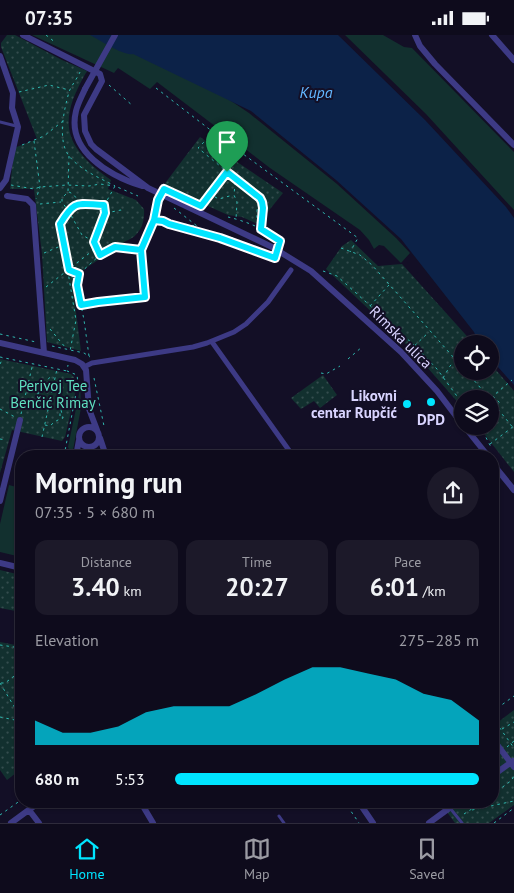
<!DOCTYPE html>
<html lang="en">
<head>
<meta charset="utf-8">
<style>
  :root { --surface:#0e0b1c; --page:#1c1929; --text:#f1f3f6; --muted:#9b9ba3; --line:#2e2b3b; --accent:#00e5ff }
  body { margin:0; font-family:"PT Sans",sans-serif; background:var(--page); color:var(--text); height:100vh; display:flex; flex-direction:column; font-size:19px; white-space:nowrap }
  * { box-sizing:border-box; margin:0 }
  p { font-size:16px; color:var(--muted) }
  .icon { flex:none; width:28px; height:28px; fill:none; stroke:currentColor; stroke-width:2; stroke-linecap:round; stroke-linejoin:round }
  .map { position:relative; flex:1; overflow:hidden }
  .side { position:absolute; left:15px; top:415px; width:484px; height:358px; display:flex; flex-direction:column; background:var(--surface); border-radius:20px; box-shadow:0 1px 4px #0004,0 0 0 1px var(--line) }
  .side>* { flex:none }
  .fabs { position:absolute; left:454px; top:300px; display:grid; gap:10px }
  .fabs a { display:grid; place-items:center; width:45px; height:45px; border-radius:50%; background:var(--surface); box-shadow:0 1px 4px #0004,0 0 0 1px var(--line); font-size:25px }
  .pin { position:absolute; display:grid; place-items:center; width:42px; height:42px; color:#fff; margin:-51px -21px; border-radius:50% 50% 50% 0; rotate:-45deg; box-shadow:0 0 5px #0007 }
  .pin .icon { rotate:45deg }
  .round { display:grid; place-items:center; flex:none; width:52px; height:52px; border-radius:26px; background:var(--page) }
  .summary { display:flex; align-items:center; justify-content:space-between; height:85px; padding:0 20px }
  h1 { font-size:28px; font-weight:700; line-height:38px }
  .stats { display:grid; grid-template-columns:repeat(3,1fr); gap:8px; height:85px; padding:5px 20px }
  .stats div { display:grid; align-content:center; border-radius:12px; background:var(--page); text-align:center }
  .stats b { font-size:25px; font-weight:700 }
  .stats small { font-size:14px; font-weight:400 }
  .stats p { font-size:14px }
  .chart { height:140px; padding:10px 20px }
  .chart p { display:flex; justify-content:space-between }
  .chart svg { width:100%; height:90px; margin-top:5px; fill:var(--accent); opacity:.7 }
  ul { padding:0 20px; list-style:none; font-size:16px }
  li { display:grid; grid-template-columns:80px 60px 1fr; align-items:center; height:38px }
  li i { height:12px; border-radius:6px; background:var(--accent) }
  .status { display:flex; justify-content:space-between; align-items:center; height:35px; padding:0 25px; background:var(--surface); direction:ltr }
  .status svg { height:14px; fill:currentColor }
  .menu { display:flex; justify-content:space-around; align-items:center; height:70px; border-top:1px solid var(--line); background:var(--surface); font-size:14px; color:var(--muted) }
  .menu a { display:grid; justify-items:center; gap:2px }
  .menu .active { color:var(--accent) }
  .map>svg:first-child { display:block }
  .grass { fill:#12302f }
  .park { fill:url(#park-dots) }
  .water { fill:#0c2248 }
  .lines { fill:none; stroke-linecap:round; stroke-linejoin:round }
  .path { stroke:#2fb8b0; stroke-width:1; stroke-dasharray:2.5 4; stroke-linecap:butt }
  .service { stroke:#3d3a85; stroke-width:3 }
  .pedestrian { stroke:#3d3a85; stroke-width:5 }
  .minor { stroke:#3d3a85; stroke-width:6 }
  .minor-bridge { stroke:#3d3a85; stroke-width:6 }
  .route-casing { stroke:#fff; stroke-width:10 }
  .route { stroke:#00e5ff; stroke-width:6 }
  .poi-dot { fill:#00e5ff; stroke:#130f26; stroke-width:2 }
  .labels { text-anchor:middle; dominant-baseline:central; stroke-width:4; stroke-linejoin:round; paint-order:stroke }
  .street-label { font-size:15px; fill:#d9d4ff; stroke:#130f26 }
  .park-label { font-size:15px; fill:#5fe0c0; stroke:#130f26 }
  .poi-label { font-size:15px; font-weight:bold; fill:#d9d4ff; stroke:#130f26; text-anchor:end }
  .water-label { font-size:16px; font-style:italic; fill:#62b6ff; stroke:#130f26 }
</style>
</head>
<body>
<div class="status"><b>07:35</b><svg viewBox="0 0 49 12"><path d="M0 12V9h3v3zM5 12V6h3v6zM10 12V3h3v9zM15 12V0h3v12zM26 1h20v11H26zM47 4h2v5h-2z"/></svg></div>
<div class="map">
<svg width="514" height="788" viewBox="0 0 514 788">
  <defs>
    <pattern id="park-dots" width="8" height="8" patternUnits="userSpaceOnUse" patternTransform="scale(1.25)"><rect width="8" height="8" fill="#12302f"/><path d="M2 2h.1M6 6h.1" fill="none" stroke="#344d4e" stroke-width="1.8" stroke-linecap="round"/></pattern>
  </defs>
  <rect width="100%" height="100%" fill="#130f26"/>
  <!-- grass -->
  <path class="grass" d="M 32,0 L 127,0 L 152,13 L 249,78 L 337,149 L 396,203 L 410,218 L 401,228 L 384,211 L 379,210 L 374,214 L 369,205 L 360,195 L 270,133 L 157,47 L 150,54 L 118,33 L 114,38 Z
    M 345,0 L 383,0 L 404,12 L 412,13 L 514,117 L 514,175 L 426,79 Z
    M 80,344 L 81,373 L 73,415 L 69,414 L 68,412 L 79,359 Z
    M 9,450 L 20,453 L 21,450 L 21,522 L 0,517 L 0,489 Z"/>
  <!-- park -->
  <path class="park" d="M 7,0 L 15,0 L 62,25 L 87,36 C 57,87 63,111 111,145 L 108,154 L 136,165 L 144,174 C 145,188 140,201 126,206 L 73,242 L 73,254 L 81,316 L 47,307 L 42,219 L 34,154 L 10,154 L 14,113 L 37,104 L 1,12 L 1,8 Z
    M 200,102 L 283,158 L 258,189 L 242,182 L 228,180 L 163,151 Z
    M 351,205 L 378,231 L 402,229 L 474,309 L 462,309 L 462,336 L 490,336 L 490,328 L 514,356 L 514,437 L 478,391 L 490,391 L 490,364 L 462,364 L 462,372 L 412,315 L 326,234 L 342,211 Z
    M 0,324 L 71,339 L 74,342 L 75,359 L 65,402 L 62,406 L 12,395 L 0,438 Z
    M 323,340 L 337,360 L 320,373 L 314,366 L 301,374 L 291,363 Z
    M 0,535 L 21,540 L 21,577 L 0,573 Z
    M 0,607 L 21,611 L 21,734 L 7,745 L 0,735 Z
    M 514,675 L 514,770 L 489,788 L 455,788 L 439,766 L 492,766 L 493,691 Z"/>
  <!-- water -->
  <path class="water" d="M 90,0 L 338,0 L 425,85 L 506,172 L 514,183 L 514,350 L 490,323 L 490,309 L 479,309 L 474,297 L 401,204 L 336,145 L 251,76 L 133,19 C 123,21 100,5 90,0 Z"/>
  <g class="lines">
    <!-- path -->
    <path class="path" d="M 46,0 L 56,8
      M 109,50 L 133,71
      M 156,53 L 213,97 L 358,203 L 350,217
      M 19,57 L 49,50 L 69,55
      M 213,98 L 198,113 L 253,158 L 259,166 C 257,177 254,181 261,190
      M 34,106 L 40,152 L 36,164
      M 22,110 L 44,101 L 63,86
      M 69,121 L 68,157 L 62,163 L 62,167 L 67,174 L 69,174 L 60,189 L 76,285 L 70,316
      M 231,142 L 235,149 L 234,160 L 237,167 L 236,184
      M 11,150 L 34,154 L 40,152 L 67,150 L 89,151 L 100,149 L 115,151 C 100,143 80,135 69,121 C 57,105 64,75 69,57 C 71,51 77,44 80,37
      M 69,157 L 73,159 L 77,164 L 75,170 L 69,174
      M 209,159 L 219,164 L 233,160
      M 256,160 L 262,167 L 261,193
      M 76,168 L 103,170
      M 40,169 L 61,167
      M 201,170 L 226,138
      M 174,173 L 197,191
      M 68,175 L 82,200 L 93,206
      M 106,178 L 121,175 L 124,177
      M 228,182 C 245,186 269,195 280,207
      M 154,185 L 163,186 L 169,189 L 220,203 L 275,223
      M 166,186 L 196,191
      M 211,200 L 235,203
      M 341,213 L 360,220 L 372,230 L 462,332
      M 44,218 L 63,210
      M 100,219 L 94,207 L 105,178 L 104,171 L 115,151 L 138,161
      M 70,236 L 78,239
      M 323,236 L 337,241 L 414,310 L 437,334 L 462,368
      M 46,252 L 96,213
      M 145,262 L 140,223 L 141,215 L 154,185 L 157,166
      M 81,270 L 98,267 L 147,263
      M 370,271 L 389,250
      M 50,294 L 65,312
      M 0,299 L 36,307
      M 473,309 L 474,309
      M 52,311 L 84,318 L 90,322
      M 410,315 L 429,297
      M 89,321 L 84,285 L 77,250 L 79,239 L 100,220 L 115,212 L 140,215
      M 0,322 L 67,336
      M 348,324 L 362,312
      M 0,329 L 3,323
      M 466,336 L 490,364 L 493,361
      M 321,338 L 326,339 L 340,331
      M 94,343 L 104,391
      M 443,343 L 450,331 L 462,319
      M 40,351 L 39,358 L 37,359 L 36,355 L 37,351 L 42,352 L 50,342 L 54,343
      M 490,364 L 514,394
      M 492,367 L 495,365 L 499,370 L 500,368 L 493,361 L 512,345
      M 0,374 L 15,382
      M 21,379 L 33,328
      M 45,390 L 50,391 C 54,387 57,385 63,383 L 61,375 L 60,377 L 60,384
      M 480,391 L 492,414
      M 42,402 L 57,334
      M 0,404 L 6,405
      M 490,409 L 514,391
      M 64,421 L 78,348 L 77,340 L 67,336 L 68,330
      M 84,421 L 91,417 L 99,419
      M 0,610 L 21,613
      M 15,613 L 21,619
      M 0,648 L 18,678 L 17,682
      M 1,648 L 5,648 L 21,636
      M 492,677 L 514,661
      M 0,682 L 15,685
      M 492,682 L 514,713
      M 502,694 L 514,687
      M 507,712 L 514,706
      M 492,724 L 496,721
      M 492,760 L 512,745 L 514,740
      M 344,766 L 359,788
      M 47,770 L 52,766
      M 472,775 L 514,766
      M 464,779 L 484,766
      M 0,780 L 21,765
      M 494,788 L 514,773"/>
    <!-- service -->
    <path class="service" d="M 0,87 L 16,91
      M 450,773 L 462,788
      M 279,781 L 284,788"/>
    <!-- pedestrian -->
    <path class="pedestrian" d="M 212,307 L 293,421
      M 84,332 L 92,328 L 193,312 L 207,308 L 234,297 L 246,289 L 268,267 L 291,235"/>
    <!-- minor -->
    <path class="minor" d="M 23,0 L 100,39 L 102,46 L 84,80 L 85,96 L 91,109 L 96,114 L 148,153 L 272,212 L 311,236 L 401,317 L 437,356 L 462,389
      M 415,0 L 420,11 L 435,29 L 514,110
      M 492,0 L 514,25
      M 0,21 L 13,58 L 12,73 L 18,92 L 6,145 L 0,153
      M 85,54 C 82,61 78,68 76,76 C 66,116 110,141 142,151
      M 7,161 L 27,164 L 33,170 L 44,318
      M 0,308 L 75,325 L 82,329 L 86,335 L 89,374 L 97,395
      M 464,391 L 488,421
      M79 402a10 10 0 1 1 20 0a10 10 0 1 1-20 0Z
      M 100,403 L 104,415 L 108,421
      M 76,421 L 79,405
      M 492,428 L 514,455
      M 0,466 L 20,385
      M 0,528 L 21,533
      M 492,703 L 514,732
      M 492,741 L 513,726
      M 140,766 L 153,788
      M 358,766 L 373,788
      M 29,775 L 39,788
      M 11,788 L 41,766
      M 429,788 L 459,766"/>
    <!-- minor-bridge -->
    <path class="minor-bridge" d="M 85,54 L 115,0"/>
  </g>
  <g class="lines">
    <!-- route casing -->
    <g class="route-casing">
      <path id="route" d="M 227,137 L 201,171 L 164,154 L 158,165 L 154,185 L 141,215 L 115,212 L 100,220 L 94,207 L 105,178 L 104,170 C 77,169 75,164 60,189 L 69,235 L 79,239 L 77,250 L 81,270 L 98,267 L 145,262 L 141,215 L 154,185 L 163,186 L 169,189 L 220,203 L 275,223 L 280,206 L 261,194 L 263,173 L 262,167 L 260,163 L 227,137"/>
    </g>
    <!-- route -->
    <use href="#route" class="route"/>
  </g>
  <!-- markers -->
  <g class="poi-dot">
    <circle cx="431" cy="367" r="5"/>
    <circle cx="407" cy="369" r="5"/>
  </g>
  <g class="labels">
    <!-- street labels -->
    <g class="street-label">
      <text transform="translate(401 302) rotate(45)">Rimska ulica</text>
    </g>
    <!-- park labels -->
    <g class="park-label">
      <text x="53" y="350">Perivoj Tee<tspan x="53" dy="17">Benčić Rimay</tspan></text>
    </g>
    <!-- poi labels -->
    <g class="poi-label">
      <text x="397" y="360">Likovni<tspan x="397" dy="17">centar Rupčić</tspan></text>
      <text x="431" y="384" text-anchor="middle">DPD</text>
    </g>
    <!-- water labels -->
    <g class="water-label">
      <text x="316" y="57">Kupa</text>
    </g>
  </g>
</svg>
<div class="fabs">
<a><svg class="icon" aria-label="locate" viewBox="0 0 24 24"><circle cx="12" cy="12" r="6"/><path d="M12 2v4M12 18v4M2 12h4M18 12h4"/></svg></a>
<a><svg class="icon" aria-label="layers" viewBox="0 0 24 24"><path d="M12 4l9 5-9 5-9-5zM3 14l9 5 9-5"/></svg></a>
</div>
<div class="pin" style="left:227px;top:137px;background:#1e9e55"><svg class="icon" aria-label="arrive" viewBox="0 0 24 24"><path d="M6 21V4h12l-3 4 3 4H6"/></svg></div>
<section class="side">
<div class="summary"><div><h1>Morning run</h1><p>07:35 · 5 × 680 m</p></div><a class="round"><svg class="icon" aria-label="share" viewBox="0 0 24 24"><path d="M12 15V3M7 8l5-5 5 5M5 13v7h14v-7"/></svg></a></div>
<div class="stats">
<div><p>Distance</p><b>3.40<small> km</small></b></div>
<div><p>Time</p><b>20:27</b></div>
<div><p>Pace</p><b>6:01<small> /km</small></b></div>
</div>
<div class="chart"><p><span>Elevation</span>275–285 m</p>
<svg viewBox="0 0 160 44" preserveAspectRatio="none"><path d="M0 44V32L10 38L20 38L30 35L40 28L50 25L60 25L70 25L80 19L90 12L100 6L110 6L120 9L130 12L140 19L150 22L160 32V44z"/></svg>
</div>
<ul>
<li><b>680 m</b>5:53<i style="width:100%"></i></li>
</ul>
</section>
</div>
<nav class="menu">
<a class="active"><svg class="icon" aria-label="home" viewBox="0 0 24 24"><path d="M3 11l9-7 9 7M6 9v11h12V9"/></svg>Home</a>
<a><svg class="icon" aria-label="map" viewBox="0 0 24 24"><path d="M3 6l6-2 6 2 6-2v14l-6 2-6-2-6 2zM9 4v14M15 6v14"/></svg>Map</a>
<a><svg class="icon" aria-label="saved" viewBox="0 0 24 24"><path d="M7 4h10v16l-5-4-5 4z"/></svg>Saved</a>
</nav>
</body>
</html>
